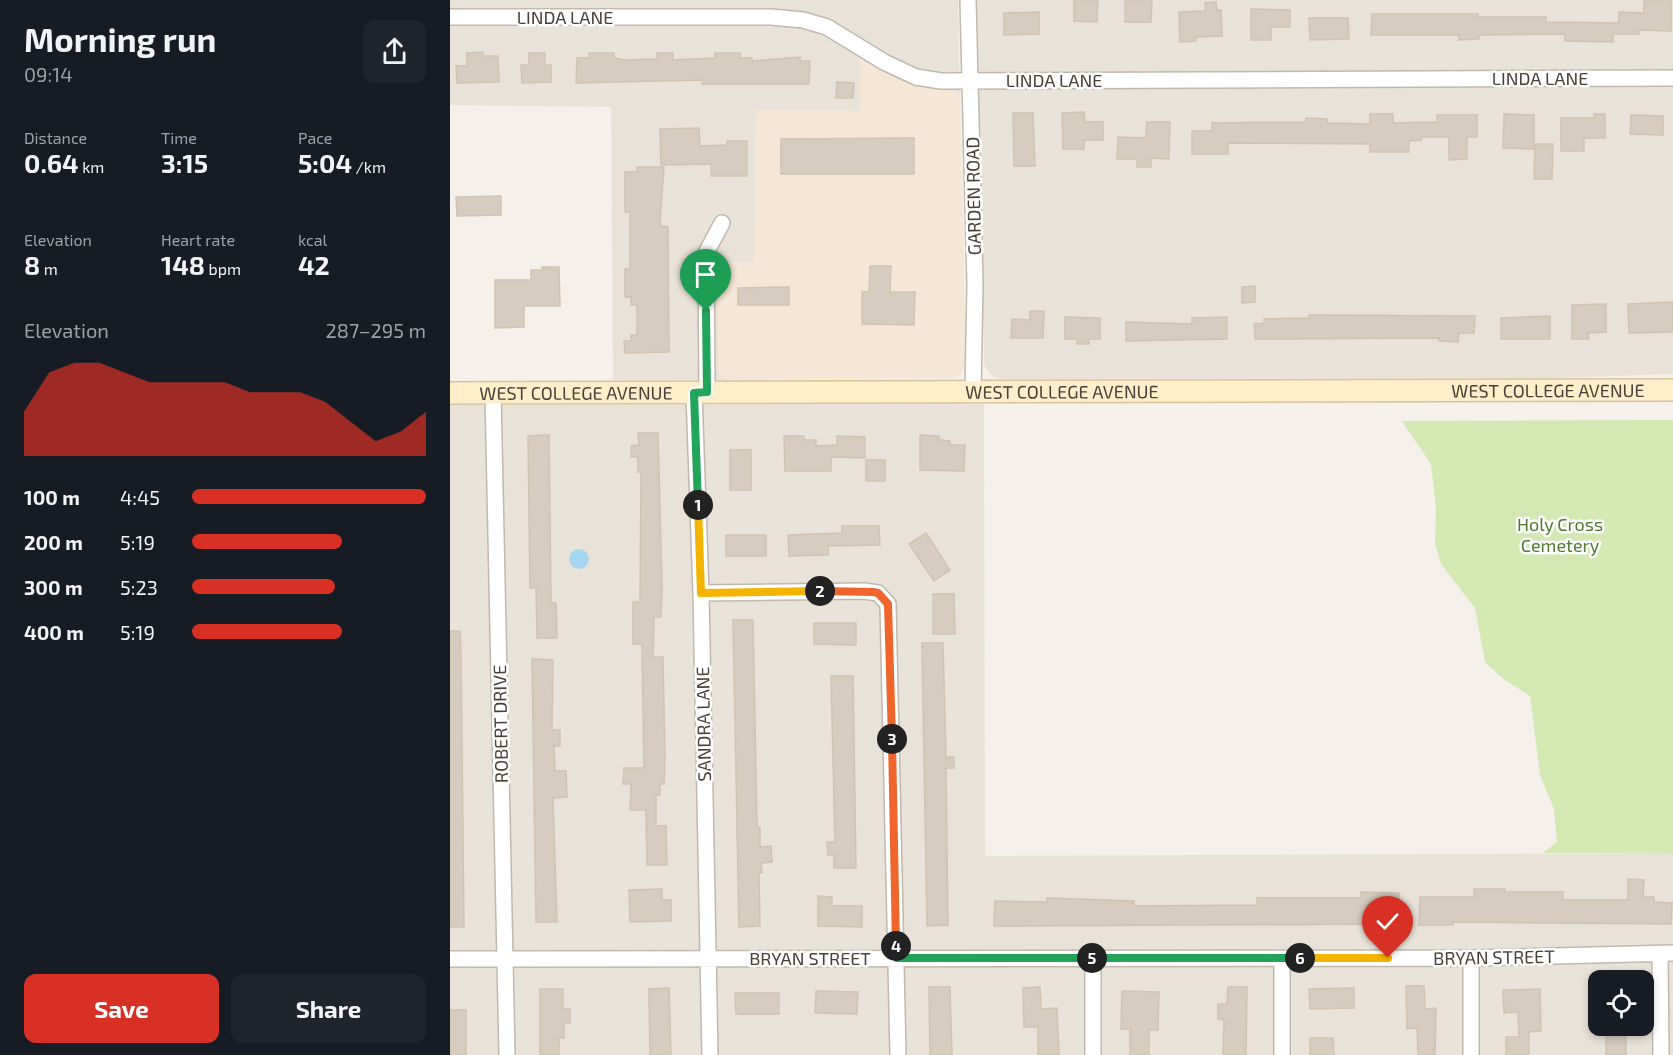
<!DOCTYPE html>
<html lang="en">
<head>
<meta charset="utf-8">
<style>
  :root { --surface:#171b24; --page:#20242c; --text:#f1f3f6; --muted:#9ea1a6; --accent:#d93025 }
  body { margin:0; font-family:"Exo 2",sans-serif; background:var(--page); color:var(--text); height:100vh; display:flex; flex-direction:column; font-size:22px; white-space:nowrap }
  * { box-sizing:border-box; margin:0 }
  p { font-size:20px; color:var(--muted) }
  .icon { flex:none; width:33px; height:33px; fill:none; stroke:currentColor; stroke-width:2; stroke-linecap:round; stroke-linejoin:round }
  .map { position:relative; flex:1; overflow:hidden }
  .details { display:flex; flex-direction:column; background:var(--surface); width:450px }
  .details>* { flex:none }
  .tools { position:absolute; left:1138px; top:970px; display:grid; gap:12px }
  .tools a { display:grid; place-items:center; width:66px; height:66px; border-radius:12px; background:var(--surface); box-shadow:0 3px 9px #0003; font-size:30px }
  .pin { position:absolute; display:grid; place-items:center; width:51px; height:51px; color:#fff; margin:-62px -26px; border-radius:50% 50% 50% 0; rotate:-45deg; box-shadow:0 0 6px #0007 }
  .pin .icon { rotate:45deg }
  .km { position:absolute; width:30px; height:30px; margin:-15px; border-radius:50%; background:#222; color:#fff; font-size:16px; line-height:30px; text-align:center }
  .round { display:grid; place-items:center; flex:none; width:63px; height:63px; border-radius:12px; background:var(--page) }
  .head { display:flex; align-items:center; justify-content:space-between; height:102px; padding:0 24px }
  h1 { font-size:33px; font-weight:700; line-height:45px }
  .figures { display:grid; grid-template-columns:repeat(3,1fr); gap:9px; height:102px; padding:6px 24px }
  .figures div { display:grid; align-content:center }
  .figures b { font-size:26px; font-weight:700 }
  .figures small { font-size:16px; font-weight:400 }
  .figures p { font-size:16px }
  .chart { height:168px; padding:12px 24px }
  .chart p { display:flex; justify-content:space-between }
  .chart svg { width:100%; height:108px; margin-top:6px; fill:var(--accent); opacity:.7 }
  .button { display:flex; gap:12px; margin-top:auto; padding:12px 24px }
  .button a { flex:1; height:69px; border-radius:12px; background:var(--accent); color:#fff; font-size:24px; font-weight:700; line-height:69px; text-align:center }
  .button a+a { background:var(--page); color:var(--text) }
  ul { padding:0 24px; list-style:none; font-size:20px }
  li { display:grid; grid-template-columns:96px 72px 1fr; align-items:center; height:45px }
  li i { height:15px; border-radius:8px; background:var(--accent) }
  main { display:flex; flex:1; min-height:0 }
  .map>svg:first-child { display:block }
  .residential { fill:#e9e2d8; fill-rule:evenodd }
  .commercial { fill:#f6e6d5 }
  .green { fill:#d3e8b3 }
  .water { fill:#a7d6f0 }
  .building { fill:#d6ccbf; stroke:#d1c3b2; stroke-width:1.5 }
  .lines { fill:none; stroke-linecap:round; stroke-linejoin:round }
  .street-casing { stroke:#c0b8ac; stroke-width:18 }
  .secondary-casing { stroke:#d4c29a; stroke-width:24 }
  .street { stroke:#fff; stroke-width:15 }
  .secondary { stroke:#feefca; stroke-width:21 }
  .split-1-casing { stroke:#fff; stroke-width:12 }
  .split-2-casing { stroke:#fff; stroke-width:12 }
  .split-3-casing { stroke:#fff; stroke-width:12 }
  .split-4-casing { stroke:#fff; stroke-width:12 }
  .split-5-casing { stroke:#fff; stroke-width:12 }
  .split-6-casing { stroke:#fff; stroke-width:12 }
  .split-7-casing { stroke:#fff; stroke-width:12 }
  .split-1 { stroke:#22a559; stroke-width:8 }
  .split-2 { stroke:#f5b400; stroke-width:8 }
  .split-3 { stroke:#f0652b; stroke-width:8 }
  .split-4 { stroke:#f0652b; stroke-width:8 }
  .split-5 { stroke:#22a559; stroke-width:8 }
  .split-6 { stroke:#22a559; stroke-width:8 }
  .split-7 { stroke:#f5b400; stroke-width:8 }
  .labels { text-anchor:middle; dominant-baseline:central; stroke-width:5; stroke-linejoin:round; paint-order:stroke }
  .street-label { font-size:18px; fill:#494138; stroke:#fff }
  .park-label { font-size:18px; fill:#4d7b2a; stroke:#fff }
</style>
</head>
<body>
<main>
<section class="details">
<div class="head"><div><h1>Morning run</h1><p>09:14</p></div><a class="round"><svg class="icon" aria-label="share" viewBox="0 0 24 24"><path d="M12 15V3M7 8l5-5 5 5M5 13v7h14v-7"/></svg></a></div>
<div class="figures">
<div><p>Distance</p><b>0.64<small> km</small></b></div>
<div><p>Time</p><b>3:15</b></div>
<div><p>Pace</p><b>5:04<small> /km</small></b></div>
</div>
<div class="figures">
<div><p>Elevation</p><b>8<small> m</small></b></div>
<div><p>Heart rate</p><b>148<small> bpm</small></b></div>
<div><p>kcal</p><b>42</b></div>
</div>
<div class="chart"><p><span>Elevation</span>287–295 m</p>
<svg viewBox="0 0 160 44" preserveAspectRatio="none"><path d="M0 44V26L10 10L20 6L30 6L40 10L50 14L60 14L70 14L80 14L90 18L100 18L110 18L120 22L130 30L140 38L150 34L160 26V44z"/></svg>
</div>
<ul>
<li><b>100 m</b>4:45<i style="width:100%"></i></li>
<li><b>200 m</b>5:19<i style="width:64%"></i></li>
<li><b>300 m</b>5:23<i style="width:61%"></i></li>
<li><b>400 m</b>5:19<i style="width:64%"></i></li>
</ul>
<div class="button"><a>Save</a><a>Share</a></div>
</section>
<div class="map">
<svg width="1223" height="1055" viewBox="0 0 1223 1055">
  <rect width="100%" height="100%" fill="#f5f1ea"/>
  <!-- residential -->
  <path class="residential" d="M 0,0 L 508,0 L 510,98 L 503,90 L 463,85 L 444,78 L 410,59 L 410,111 L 306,110 L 304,262 L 268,263 L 268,372 L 273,378 L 283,380 L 163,380 L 161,107 L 0,105 Z
    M 527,0 L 1223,0 L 1223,374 L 1103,378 L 548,379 L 542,376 L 534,365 L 534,357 Z
    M 534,404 L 535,856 L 1223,853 L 1223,1055 L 0,1055 L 0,405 ZM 1149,981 L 1194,981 L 1194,1026 L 1149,1026 Z"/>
  <!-- commercial -->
  <path class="commercial" d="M 410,59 L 444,78 L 463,85 L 503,90 L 510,98 L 516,360 L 512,373 L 503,378 L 283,380 L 273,378 L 268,372 L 268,263 L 304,262 L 306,110 L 410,111 Z"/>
  <!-- green -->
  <path class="green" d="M 1223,420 L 1223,853 L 1093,853 L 1107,842 L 1104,809 L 1090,775 L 1080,696 L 1052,678 L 1035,662 L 1025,608 L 991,564 L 985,543 L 986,508 L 981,464 L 952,421 Z"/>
  <!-- water -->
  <path class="water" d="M119 559a10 10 0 1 1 20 0a10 10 0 1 1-20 0Z"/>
  <!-- building -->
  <path class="building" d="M 624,0 L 648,0 L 647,22 L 624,21 Z
    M 1194,0 L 1221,0 L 1221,31 L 1189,30 L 1189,34 L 1163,34 L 1163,42 L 1115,41 L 1115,34 L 1029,35 L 1029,39 L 1009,40 L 1009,35 L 921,35 L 922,14 L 1028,14 L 1028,17 L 1096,17 L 1096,22 L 1169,23 L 1169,12 L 1194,13 Z
    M 675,1 L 702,1 L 701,22 L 675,22 Z
    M 766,2 L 767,10 L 771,10 L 772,36 L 746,37 L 746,41 L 730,42 L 729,12 L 756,11 L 755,3 Z
    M 801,9 L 840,10 L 840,27 L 821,27 L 821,40 L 801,40 Z
    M 589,12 L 589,34 L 554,35 L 554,13 Z
    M 859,18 L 898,18 L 899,39 L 860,40 Z
    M 33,52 L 33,56 L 48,56 L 49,82 L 7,83 L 6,66 L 17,66 L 17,53 Z
    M 79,53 L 95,53 L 95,65 L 101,65 L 101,82 L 72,83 L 71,65 L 79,65 Z
    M 139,53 L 164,53 L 164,58 L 176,60 L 207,59 L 207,53 L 223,53 L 223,60 L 265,58 L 265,53 L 290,53 L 290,58 L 302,58 L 302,61 L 350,57 L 350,61 L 360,61 L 359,84 L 252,84 L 252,80 L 126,83 L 127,58 L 139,58 Z
    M 387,82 L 404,83 L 403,98 L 386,98 Z
    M 634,112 L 635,122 L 653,122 L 653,140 L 634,140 L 634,149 L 613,149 L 612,113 Z
    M 563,113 L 583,113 L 585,166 L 564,166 Z
    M 920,114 L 943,114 L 943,123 L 987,122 L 987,115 L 1027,115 L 1027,137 L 1017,137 L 1017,159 L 999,160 L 999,137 L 971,137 L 971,140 L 959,141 L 959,152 L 920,152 L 920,144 L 778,143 L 778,154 L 742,154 L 742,131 L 762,131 L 762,123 L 856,122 L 856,118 L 877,119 L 877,123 L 920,124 Z
    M 1054,114 L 1084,115 L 1084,149 L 1053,148 Z
    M 1144,114 L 1155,114 L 1155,138 L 1134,138 L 1134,151 L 1111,151 L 1111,118 L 1144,118 Z
    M 1181,115 L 1213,116 L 1213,135 L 1180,134 Z
    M 697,122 L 720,122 L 719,159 L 701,158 L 701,167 L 687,167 L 687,159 L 667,159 L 668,137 L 696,138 Z
    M 249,128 L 250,146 L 277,145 L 277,141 L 297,141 L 297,176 L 261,176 L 261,164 L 211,165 L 210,129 Z
    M 464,138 L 464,174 L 331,174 L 331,139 Z
    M 1085,144 L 1103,144 L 1102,179 L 1084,179 Z
    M 187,167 L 214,167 L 210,221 L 211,226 L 218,227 L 219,352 L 175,353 L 174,341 L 181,341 L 181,335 L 187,335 L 187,305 L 181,305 L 181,297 L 175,297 L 175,269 L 180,269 L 180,212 L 175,212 L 175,172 L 187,172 Z
    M 51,196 L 51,215 L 7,216 L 6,197 Z
    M 420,266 L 441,266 L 440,292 L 465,292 L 464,325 L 412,324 L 412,292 L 419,292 Z
    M 92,267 L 109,267 L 110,306 L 74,306 L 74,327 L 45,328 L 45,280 L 81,280 L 81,270 L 92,270 Z
    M 805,286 L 805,302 L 792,303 L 792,287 Z
    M 339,287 L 339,305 L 288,305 L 288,288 Z
    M 1223,302 L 1223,332 L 1179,333 L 1178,304 Z
    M 1156,304 L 1156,332 L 1138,333 L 1139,339 L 1122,339 L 1122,305 Z
    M 580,311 L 594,311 L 593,338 L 561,338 L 562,319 L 580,320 Z
    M 859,315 L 1025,316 L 1024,333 L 1009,333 L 1008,342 L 989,341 L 989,338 L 805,339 L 804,324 L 814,323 L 814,319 L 859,318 Z
    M 1100,316 L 1100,339 L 1051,339 L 1051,318 Z
    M 615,317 L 650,318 L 650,339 L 639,339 L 639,344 L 627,344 L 627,339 L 615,339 Z
    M 777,317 L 777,339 L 676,341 L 676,322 L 742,324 L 742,318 Z
    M 188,433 L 208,433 L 212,587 L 211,617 L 204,617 L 203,657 L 213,657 L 215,756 L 214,784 L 210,784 L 210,795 L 206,795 L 206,826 L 216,826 L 217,865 L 197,865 L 196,810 L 180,810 L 181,784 L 173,784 L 174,768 L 194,768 L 192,644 L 183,644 L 183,602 L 190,602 L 191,472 L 188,472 L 188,457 L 181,457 L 181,446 L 189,445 Z
    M 99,435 L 101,603 L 106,603 L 107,638 L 87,638 L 86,588 L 80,588 L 78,436 Z
    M 470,435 L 489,436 L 489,440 L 500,441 L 500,445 L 515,445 L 514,471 L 470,470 Z
    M 334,436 L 354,436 L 354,440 L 366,440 L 366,446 L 387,445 L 387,436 L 415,437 L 415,458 L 381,457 L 381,471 L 335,471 Z
    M 280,450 L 301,450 L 301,490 L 280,490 Z
    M 416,460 L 435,460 L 435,481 L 416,481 Z
    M 392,526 L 429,526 L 430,545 L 378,546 L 378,555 L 339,556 L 338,535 L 392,533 Z
    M 476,533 L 500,570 L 484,581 L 459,544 Z
    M 276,535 L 316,535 L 316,556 L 276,556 Z
    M 483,594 L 504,594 L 505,634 L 483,634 Z
    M 283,620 L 303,620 L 307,827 L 310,827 L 310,847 L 321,846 L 322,862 L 311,863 L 312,873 L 309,873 L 310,926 L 289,927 Z
    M 364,623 L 406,623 L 406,645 L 364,644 Z
    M 0,631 L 10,631 L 11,658 L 14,927 L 0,927 Z
    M 472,643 L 493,643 L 496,757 L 504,757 L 504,768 L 496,768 L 498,925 L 477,926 Z
    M 82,659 L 103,660 L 102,730 L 110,730 L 110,746 L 104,746 L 105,771 L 116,771 L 117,797 L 103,798 L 107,922 L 86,922 Z
    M 381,676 L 403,676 L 406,868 L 384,868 L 384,855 L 378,855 L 377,842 L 385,842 Z
    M 1178,879 L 1194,880 L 1193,897 L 1204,897 L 1204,902 L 1222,903 L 1221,924 L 1003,922 L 1003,925 L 969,925 L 970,897 L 1024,897 L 1024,889 L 1055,889 L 1055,892 L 1113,892 L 1113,900 L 1178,900 Z
    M 212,889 L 212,900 L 221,900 L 221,921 L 180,922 L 179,890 Z
    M 911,892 L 949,893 L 948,924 L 544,926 L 545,901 L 597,902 L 597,898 L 684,901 L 684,906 L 807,905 L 807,898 L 911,898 Z
    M 368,896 L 382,897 L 382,906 L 412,906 L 412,927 L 368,926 Z
    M 956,986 L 974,986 L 975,1009 L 986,1008 L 985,1055 L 968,1055 L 967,1028 L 957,1029 Z
    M 479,987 L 500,987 L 502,1055 L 480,1055 Z
    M 590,987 L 591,1009 L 607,1008 L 609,1055 L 588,1055 L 588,1027 L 574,1027 L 573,988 Z
    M 778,987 L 797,987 L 796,1055 L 773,1055 L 774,1020 L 768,1019 L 768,1004 L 777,1004 Z
    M 219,988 L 221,1055 L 200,1055 L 199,989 Z
    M 904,988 L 904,1008 L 860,1009 L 859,989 Z
    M 90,989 L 113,989 L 113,1009 L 120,1009 L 120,1023 L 114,1023 L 114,1038 L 109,1038 L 109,1055 L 90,1055 Z
    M 1090,989 L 1091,1031 L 1079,1032 L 1079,1055 L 1056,1055 L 1056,1037 L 1069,1037 L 1068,1012 L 1054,1013 L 1053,990 Z
    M 366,991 L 408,992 L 407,1014 L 365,1013 Z
    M 672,991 L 709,992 L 708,1030 L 699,1030 L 699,1055 L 680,1055 L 680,1029 L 671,1029 Z
    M 285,993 L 329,993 L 329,1014 L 286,1014 Z
    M 0,1010 L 16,1010 L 16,1055 L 0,1055 Z
    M 1156,1026 L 1176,1026 L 1176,1055 L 1156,1055 Z
    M 860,1038 L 883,1038 L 884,1055 L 860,1055 Z"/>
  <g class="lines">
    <!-- street casing -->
    <g class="street-casing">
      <path id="street" d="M 518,0 L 525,284 L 523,392
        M 0,17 L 321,17 L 353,20 L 377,27 L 434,62 L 466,77 L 491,81 L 1223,78
        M 257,392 L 256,253 L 272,223
        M 43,393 L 57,1055
        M 244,393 L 251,593 L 260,1055
        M 251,593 L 414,591 L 428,593 L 438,604 L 448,1055
        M 1210,955 L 1211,1055
        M 643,958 L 643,1055
        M 832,958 L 832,1055
        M 1021,958 L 1021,1055
        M 0,959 L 1021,958 L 1223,953"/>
    </g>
    <!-- secondary casing -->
    <g class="secondary-casing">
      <g id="secondary">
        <path id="s1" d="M 0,393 L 1223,390"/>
      </g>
    </g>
    <!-- street -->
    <use href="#street" class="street"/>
    <!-- secondary -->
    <use href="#secondary" class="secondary"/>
  </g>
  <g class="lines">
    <!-- split-1 casing -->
    <g class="split-1-casing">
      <path id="split-1" d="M 248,505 L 244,393 L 257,392 L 256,311"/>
    </g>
    <!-- split-2 casing -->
    <g class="split-2-casing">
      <path id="split-2" d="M 248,505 L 251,593 L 370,591"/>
    </g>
    <!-- split-3 casing -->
    <g class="split-3-casing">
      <path id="split-3" d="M 370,591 L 423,592 L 428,593 L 438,604 L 442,739"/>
    </g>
    <!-- split-4 casing -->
    <g class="split-4-casing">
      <path id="split-4" d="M 442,739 L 446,946"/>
    </g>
    <!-- split-5 casing -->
    <g class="split-5-casing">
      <path id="split-5" d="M 446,946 L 447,958 L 642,958"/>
    </g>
    <!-- split-6 casing -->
    <g class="split-6-casing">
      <path id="split-6" d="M 642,958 L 850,958"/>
    </g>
    <!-- split-7 casing -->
    <g class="split-7-casing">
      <path id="split-7" d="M 850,958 L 938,958"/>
    </g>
    <!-- split-1 -->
    <use href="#split-1" class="split-1"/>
    <!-- split-2 -->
    <use href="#split-2" class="split-2"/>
    <!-- split-3 -->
    <use href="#split-3" class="split-3"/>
    <!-- split-4 -->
    <use href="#split-4" class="split-4"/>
    <!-- split-5 -->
    <use href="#split-5" class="split-5"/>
    <!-- split-6 -->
    <use href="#split-6" class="split-6"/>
    <!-- split-7 -->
    <use href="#split-7" class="split-7"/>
  </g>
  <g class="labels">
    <!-- street labels -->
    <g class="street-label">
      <text x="115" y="17">LINDA LANE</text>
      <text x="1090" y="78">LINDA LANE</text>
      <text x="604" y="80">LINDA LANE</text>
      <text transform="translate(523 196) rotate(-91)">GARDEN ROAD</text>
      <text stroke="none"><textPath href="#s1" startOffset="1098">WEST COLLEGE AVENUE</textPath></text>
      <text stroke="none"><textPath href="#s1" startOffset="612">WEST COLLEGE AVENUE</textPath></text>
      <text stroke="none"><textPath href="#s1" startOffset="126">WEST COLLEGE AVENUE</textPath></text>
      <text transform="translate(50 724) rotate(-91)">ROBERT DRIVE</text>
      <text transform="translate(253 724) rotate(-91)">SANDRA LANE</text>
      <text transform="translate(1044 957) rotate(-1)">BRYAN STREET</text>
      <text x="360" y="958">BRYAN STREET</text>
    </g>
    <!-- park labels -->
    <g class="park-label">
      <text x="1110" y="524">Holy Cross<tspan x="1110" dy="21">Cemetery</tspan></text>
    </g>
  </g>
</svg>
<div class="tools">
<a><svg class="icon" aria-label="locate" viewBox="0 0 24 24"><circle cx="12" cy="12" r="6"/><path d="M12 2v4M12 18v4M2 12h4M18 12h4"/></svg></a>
</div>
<div class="pin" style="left:256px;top:311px;background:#1e9e55"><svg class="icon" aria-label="arrive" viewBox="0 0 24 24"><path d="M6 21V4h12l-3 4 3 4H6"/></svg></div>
<div class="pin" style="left:938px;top:958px;background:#d93025"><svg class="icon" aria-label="check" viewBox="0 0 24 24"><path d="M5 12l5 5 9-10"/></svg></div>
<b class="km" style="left:248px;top:505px">1</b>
<b class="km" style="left:370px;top:591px">2</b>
<b class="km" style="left:442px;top:739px">3</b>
<b class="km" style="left:446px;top:946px">4</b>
<b class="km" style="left:642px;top:958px">5</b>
<b class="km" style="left:850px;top:958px">6</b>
</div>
</main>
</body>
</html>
